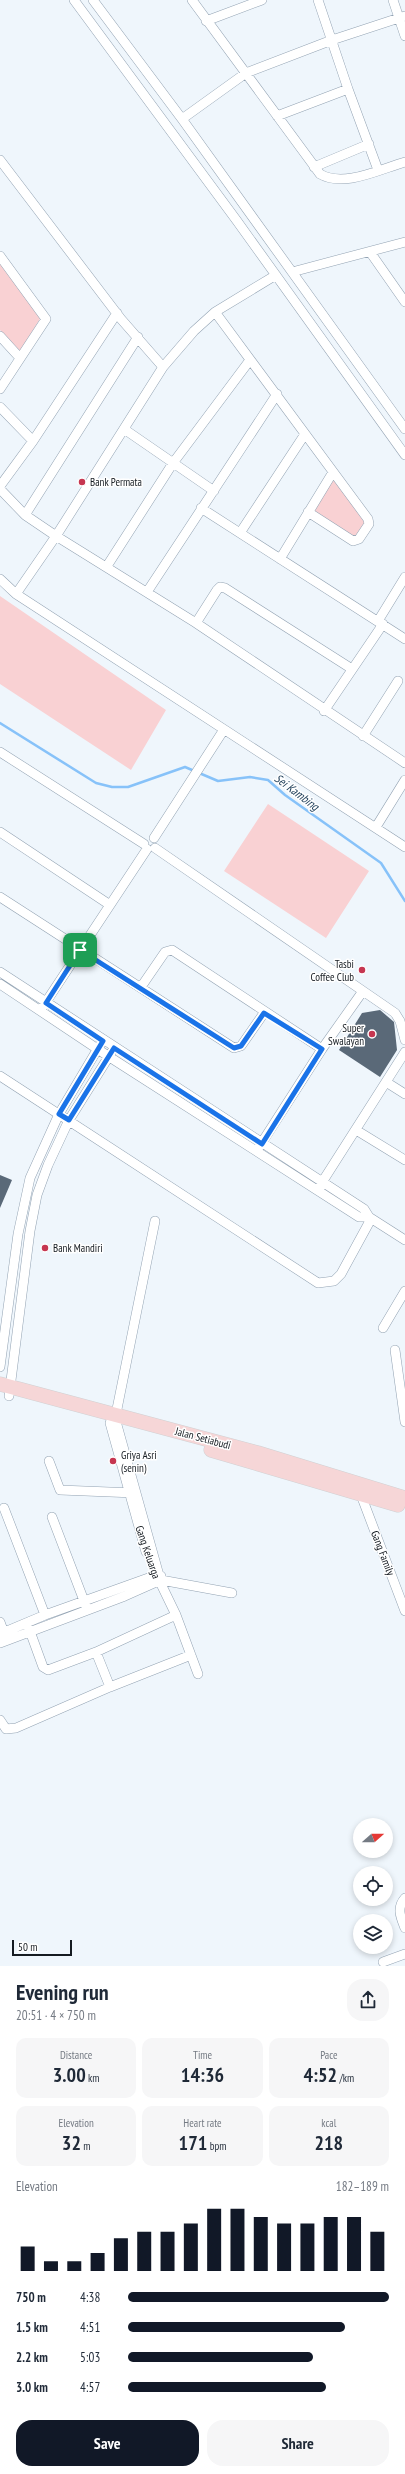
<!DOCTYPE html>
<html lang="en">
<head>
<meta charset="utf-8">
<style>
  :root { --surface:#fff; --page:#f6f6f7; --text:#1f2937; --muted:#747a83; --accent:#111827 }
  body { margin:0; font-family:"PT Sans Narrow",sans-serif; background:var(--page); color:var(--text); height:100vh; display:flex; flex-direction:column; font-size:15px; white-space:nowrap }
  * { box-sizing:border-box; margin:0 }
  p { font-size:13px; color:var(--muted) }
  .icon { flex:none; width:22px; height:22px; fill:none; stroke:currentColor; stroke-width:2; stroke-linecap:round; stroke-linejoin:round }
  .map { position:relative; height:1966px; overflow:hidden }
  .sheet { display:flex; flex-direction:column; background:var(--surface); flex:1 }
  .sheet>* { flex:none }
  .needle { width:26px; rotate:69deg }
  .controls { position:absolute; left:353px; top:1818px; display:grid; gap:8px }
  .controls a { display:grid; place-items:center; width:40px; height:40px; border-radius:50%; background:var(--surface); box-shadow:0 2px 6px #0003; font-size:20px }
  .scale { position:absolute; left:12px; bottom:10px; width:60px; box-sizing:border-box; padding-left:4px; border:2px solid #151b21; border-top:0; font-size:11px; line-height:14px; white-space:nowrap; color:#151b21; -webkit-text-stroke:3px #fff; paint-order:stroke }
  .pin { position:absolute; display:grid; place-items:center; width:34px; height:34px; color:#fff; margin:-17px; border-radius:8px; box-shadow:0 2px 6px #0006 }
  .round { display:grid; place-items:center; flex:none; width:42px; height:42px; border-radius:16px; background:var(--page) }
  .head { display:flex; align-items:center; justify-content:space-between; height:68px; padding:0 16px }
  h1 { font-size:22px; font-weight:600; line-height:30px }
  .figures { display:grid; grid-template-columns:repeat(3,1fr); gap:6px; height:68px; padding:4px 16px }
  .figures div { display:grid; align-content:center; border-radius:10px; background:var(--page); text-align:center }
  .figures b { font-size:20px; font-weight:600 }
  .figures small { font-size:11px; font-weight:400 }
  .figures p { font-size:11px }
  .chart { height:112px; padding:8px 16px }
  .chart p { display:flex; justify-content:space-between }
  .chart svg { width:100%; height:72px; margin-top:4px; stroke:var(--accent); stroke-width:6 }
  .primary-button { display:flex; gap:8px; margin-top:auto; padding:8px 16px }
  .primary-button a { flex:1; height:46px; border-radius:16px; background:var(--accent); color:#fff; font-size:16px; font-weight:600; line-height:46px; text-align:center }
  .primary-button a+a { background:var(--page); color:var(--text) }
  ul { padding:0 16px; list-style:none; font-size:13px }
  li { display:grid; grid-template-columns:64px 48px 1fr; align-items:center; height:30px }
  li i { height:10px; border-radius:5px; background:var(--accent) }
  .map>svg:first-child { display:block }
  .green { fill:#f9d1d3 }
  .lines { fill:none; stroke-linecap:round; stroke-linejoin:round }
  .stream { stroke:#87c2f9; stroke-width:2.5 }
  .building { fill:#5a6978 }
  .street-casing { stroke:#93a3b3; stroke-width:10 }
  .primary-casing { stroke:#d0d1d3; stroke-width:15 }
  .street { stroke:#fff; stroke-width:9 }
  .primary { stroke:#f6d6d7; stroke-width:14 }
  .route-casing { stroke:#fff; stroke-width:8 }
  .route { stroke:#1a73e8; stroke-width:5 }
  .poi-dot { fill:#c63650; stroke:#fff; stroke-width:1.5 }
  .labels { text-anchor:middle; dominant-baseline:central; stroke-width:3; stroke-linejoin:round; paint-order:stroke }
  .poi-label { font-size:11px; fill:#151b21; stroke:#fff; text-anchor:start }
  .street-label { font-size:11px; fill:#151b21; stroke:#fff }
  .water-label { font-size:12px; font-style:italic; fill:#1b3b56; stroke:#fff }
</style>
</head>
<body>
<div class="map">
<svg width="405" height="1966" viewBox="0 0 405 1966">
  <rect width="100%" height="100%" fill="#eff6fc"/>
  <!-- green -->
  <path class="green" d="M 0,258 L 43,314 L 19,353 L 0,330 Z
    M 333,472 L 367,520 L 354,540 L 309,512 Z
    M 0,596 L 166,710 L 131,770 L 0,684 Z
    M 268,804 L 369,871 L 326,938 L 224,871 Z"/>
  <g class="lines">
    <!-- stream -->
    <path class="stream" d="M 0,723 L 96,783 L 112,787 L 128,787 L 185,767 L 218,781 L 250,777 L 268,780 L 285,795 L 381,863 L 405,901"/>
  </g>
  <!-- building -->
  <path class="building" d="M 380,1010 L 394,1022 L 397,1050 L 380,1077 L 339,1050 L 362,1013 Z
    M 0,1175 L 12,1180 L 0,1208 Z"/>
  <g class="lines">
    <!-- street casing -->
    <g class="street-casing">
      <path id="street" d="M 74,0 L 237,221 L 405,455
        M 93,0 L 182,119 L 405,429
        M 192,0 L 320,174 C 344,188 380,169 405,162
        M 318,0 L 348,89
        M 393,0 L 405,36
        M 206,21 L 262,0
        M 277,116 L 348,89 L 378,170
        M 182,119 L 246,73 L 332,40 L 405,16
        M 0,160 L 121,319 L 163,367
        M 314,167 L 369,144
        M 370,252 L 405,302
        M 0,256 L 46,319 L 0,389
        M 292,272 L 405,242
        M 215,312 L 368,519 L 369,524 L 359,539 L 353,541 L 308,512
        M 0,336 L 20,358
        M 0,407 L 33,441
        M 124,429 L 214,491
        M 0,486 L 33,441 L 117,313
        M 0,489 L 25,515 L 56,536 L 196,623 L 405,763
        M 201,508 L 405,639
        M 25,515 L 138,337
        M 240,533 L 305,434
        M 280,559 L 333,472
        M 107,566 L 173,463 L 250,360
        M 0,579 L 16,594 L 405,847
        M 147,592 L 277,394
        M 16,594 L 56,536 L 163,367 L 194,331 L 215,312 L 276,275
        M 378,621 L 405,577
        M 196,623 L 217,590 L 220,587 L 225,588 L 352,669
        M 324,711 L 383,624
        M 363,736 L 398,681
        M 0,752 L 144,844
        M 376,827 L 405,780
        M 0,832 L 110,905
        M 154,838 L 223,731
        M 155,848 L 395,1013 L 400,1021 L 405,1040
        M 0,897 L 234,1048 L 241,1046 L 264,1013
        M 0,972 L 364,1209 L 369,1217 L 405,1240
        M 0,984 L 108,1056 L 359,1217 L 369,1217
        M 141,987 L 165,952 L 172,950 L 322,1049
        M 42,1008 L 147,849
        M 0,1076 L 318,1283 L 334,1281 L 341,1274 L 371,1219
        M 386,1082 L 405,1094
        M 356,1130 L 405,1160
        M 259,1147 L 322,1049 L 363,991
        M 319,1187 L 405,1052
        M 155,1221 L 117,1409 L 117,1425 L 162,1586 L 176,1615 L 198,1674
        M 383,1328 L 405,1291
        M 395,1350 L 405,1422
        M 0,1367 L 18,1234 L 30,1178 L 59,1114 L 100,1045
        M 9,1396 L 30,1231 L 37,1195 L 48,1165 L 69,1120 L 111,1053
        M 116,1411 L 110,1423 L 146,1552
        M 49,1461 L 60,1490 L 135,1493
        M 361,1495 L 405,1611
        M 4,1508 L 45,1615
        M 52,1517 L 86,1606
        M 0,1622 L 4,1633
        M 27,1623 L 43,1667 L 48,1670 L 96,1652 L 176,1615
        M 0,1634 L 45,1615 L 154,1576 L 161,1576
        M 0,1643 L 125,1596 L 161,1580 L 232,1593
        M 96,1652 L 110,1687 L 191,1655
        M 0,1720 L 6,1729 L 16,1728 L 110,1687
        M 405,1898 C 396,1908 401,1918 405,1928
        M 383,1962 L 405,1954"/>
    </g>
    <!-- primary casing -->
    <g class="primary-casing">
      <path id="primary" d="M 0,1384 L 258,1453 L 405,1498
        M 211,1450 L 398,1505"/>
    </g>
    <!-- street -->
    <use href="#street" class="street"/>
    <!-- primary -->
    <use href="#primary" class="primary"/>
  </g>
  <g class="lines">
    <!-- route casing -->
    <g class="route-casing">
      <path id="route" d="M 80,950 L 234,1048 L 241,1046 L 264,1013 L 322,1049 L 262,1144 L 114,1048 L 69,1120 L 59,1114 L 103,1041 L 46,1003 Z"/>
    </g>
    <!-- route -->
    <use href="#route" class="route"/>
  </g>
  <!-- markers -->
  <g class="poi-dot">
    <circle cx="82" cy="482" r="4"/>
    <circle cx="362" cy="970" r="4"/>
    <circle cx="372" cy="1034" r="4"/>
    <circle cx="45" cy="1248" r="4"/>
    <circle cx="113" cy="1461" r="4"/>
  </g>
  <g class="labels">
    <!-- poi labels -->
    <g class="poi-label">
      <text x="90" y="482">Bank Permata</text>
      <text x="354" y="964" text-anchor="end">Tasbi<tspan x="354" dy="13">Coffee Club</tspan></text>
      <text x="364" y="1028" text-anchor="end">Super<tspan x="364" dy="13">Swalayan</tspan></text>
      <text x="53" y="1248">Bank Mandiri</text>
      <text x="121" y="1455">Griya Asri<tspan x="121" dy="13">(senin)</tspan></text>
    </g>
    <!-- street labels -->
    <g class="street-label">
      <text transform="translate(203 1438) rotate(15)">Jalan Setiabudi</text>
      <text transform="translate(148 1552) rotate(71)">Gang Keluarga</text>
      <text transform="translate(383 1553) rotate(69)">Gang Family</text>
    </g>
    <!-- water labels -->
    <g class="water-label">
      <text transform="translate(297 792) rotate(37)">Sei Kambing</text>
    </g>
  </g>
</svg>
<div class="controls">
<a><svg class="needle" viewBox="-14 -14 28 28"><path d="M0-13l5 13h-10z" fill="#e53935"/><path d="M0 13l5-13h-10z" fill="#747a83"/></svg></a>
<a><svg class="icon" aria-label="locate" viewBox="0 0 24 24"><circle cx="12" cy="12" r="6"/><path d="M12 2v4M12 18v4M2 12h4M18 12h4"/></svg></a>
<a><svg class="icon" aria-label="layers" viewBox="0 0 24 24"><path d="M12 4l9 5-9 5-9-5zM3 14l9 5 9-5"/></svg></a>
</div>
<div class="scale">50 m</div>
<div class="pin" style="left:80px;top:950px;background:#1e9e55"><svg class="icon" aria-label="arrive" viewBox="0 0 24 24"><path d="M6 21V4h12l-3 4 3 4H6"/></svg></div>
</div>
<section class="sheet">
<div class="head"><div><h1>Evening run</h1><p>20:51 · 4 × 750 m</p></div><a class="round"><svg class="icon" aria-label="share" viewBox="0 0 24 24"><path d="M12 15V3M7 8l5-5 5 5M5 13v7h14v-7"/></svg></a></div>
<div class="figures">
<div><p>Distance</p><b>3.00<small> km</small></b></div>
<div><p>Time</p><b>14:36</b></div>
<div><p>Pace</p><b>4:52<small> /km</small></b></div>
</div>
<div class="figures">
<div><p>Elevation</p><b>32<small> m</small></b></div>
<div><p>Heart rate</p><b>171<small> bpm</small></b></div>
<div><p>kcal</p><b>218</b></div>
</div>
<div class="chart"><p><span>Elevation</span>182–189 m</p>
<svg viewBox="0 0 160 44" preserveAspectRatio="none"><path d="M5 44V29M15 44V38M25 44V38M35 44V33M45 44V24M55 44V20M65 44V20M75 44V15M85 44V6M95 44V6M105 44V11M115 44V15M125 44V15M135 44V11M145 44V11M155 44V20"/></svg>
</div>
<ul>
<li><b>750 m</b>4:38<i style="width:100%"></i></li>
<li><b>1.5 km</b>4:51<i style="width:83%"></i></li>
<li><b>2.2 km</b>5:03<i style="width:71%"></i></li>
<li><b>3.0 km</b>4:57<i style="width:76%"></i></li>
</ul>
<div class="primary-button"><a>Save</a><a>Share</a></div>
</section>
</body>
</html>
